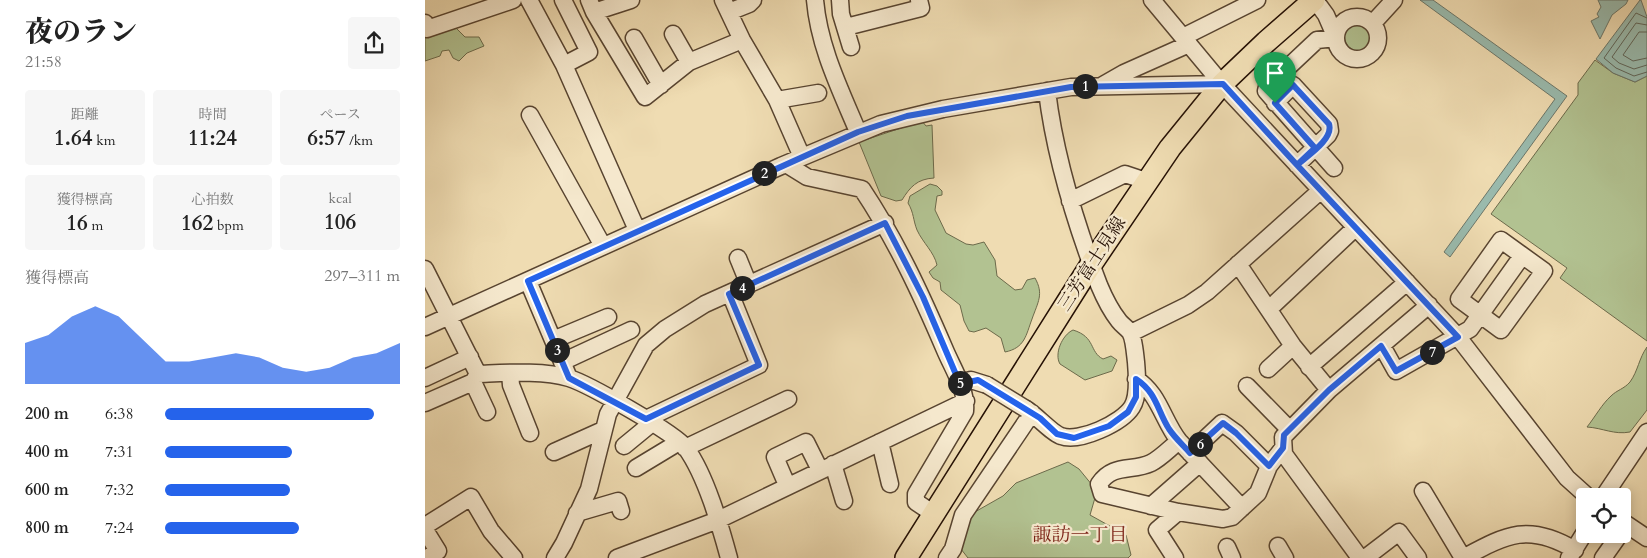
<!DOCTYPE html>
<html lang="ja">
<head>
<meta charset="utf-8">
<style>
  :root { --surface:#fff; --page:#f6f6f6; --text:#222; --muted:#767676; --accent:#2563eb }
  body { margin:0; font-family:Cardo,"Noto Serif JP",serif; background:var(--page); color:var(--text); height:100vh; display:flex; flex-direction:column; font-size:19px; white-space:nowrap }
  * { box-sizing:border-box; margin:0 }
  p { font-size:16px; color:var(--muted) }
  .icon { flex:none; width:28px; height:28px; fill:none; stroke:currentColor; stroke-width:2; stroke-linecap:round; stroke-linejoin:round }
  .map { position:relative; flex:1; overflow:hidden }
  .details { display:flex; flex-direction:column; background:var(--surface); width:425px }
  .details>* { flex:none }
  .tools { position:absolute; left:1151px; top:488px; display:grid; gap:10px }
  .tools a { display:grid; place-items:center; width:55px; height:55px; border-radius:5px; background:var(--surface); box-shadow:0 2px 12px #0003; font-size:25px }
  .pin { position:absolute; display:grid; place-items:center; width:42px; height:42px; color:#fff; margin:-51px -21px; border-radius:50% 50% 50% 0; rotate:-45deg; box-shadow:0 0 5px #0007 }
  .pin .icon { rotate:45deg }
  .km { position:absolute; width:25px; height:25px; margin:-12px; border-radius:50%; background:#222; color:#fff; font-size:14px; line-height:25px; text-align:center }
  .round { display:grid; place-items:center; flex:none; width:52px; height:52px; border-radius:5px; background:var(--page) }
  .overview { display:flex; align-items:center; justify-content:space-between; height:85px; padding:0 25px }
  h1 { font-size:28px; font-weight:800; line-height:38px }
  .metrics { display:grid; grid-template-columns:repeat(3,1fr); gap:8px; height:85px; padding:5px 25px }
  .metrics div { display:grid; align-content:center; border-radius:5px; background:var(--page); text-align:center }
  .metrics b { font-size:21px; font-weight:800 }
  .metrics small { font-size:14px; font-weight:400 }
  .metrics p { font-size:14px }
  .chart { height:140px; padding:10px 25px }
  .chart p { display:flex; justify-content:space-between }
  .chart svg { width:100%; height:90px; margin-top:5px; fill:var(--accent); opacity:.7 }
  ul { padding:0 25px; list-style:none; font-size:16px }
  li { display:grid; grid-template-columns:80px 60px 1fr; align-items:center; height:38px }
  li i { height:12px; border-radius:6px; background:var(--accent) }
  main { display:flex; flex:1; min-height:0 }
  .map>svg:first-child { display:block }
  .green { fill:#b2c291; stroke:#6c6a4b }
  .water { fill:#9abbae; stroke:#6c776a }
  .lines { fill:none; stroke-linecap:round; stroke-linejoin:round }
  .shore { stroke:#60665a; stroke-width:1 }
  .minor-casing { stroke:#584430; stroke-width:19 }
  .major-casing { stroke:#261105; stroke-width:24 }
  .minor { stroke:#f5e8cd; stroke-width:16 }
  .major { stroke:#efdcb2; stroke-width:21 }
  .minor-bridge-casing { stroke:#584430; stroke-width:19; stroke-linecap:butt }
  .minor-bridge { stroke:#f5e8cd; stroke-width:16 }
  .route-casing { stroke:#fff; stroke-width:10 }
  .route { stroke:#2563eb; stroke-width:6 }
  .labels { text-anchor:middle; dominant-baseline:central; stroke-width:4.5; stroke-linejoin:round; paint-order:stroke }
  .street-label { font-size:18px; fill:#261105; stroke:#f5e8cd }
  .neighbourhood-label { font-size:19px; fill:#7a1f14; stroke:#f5e8cd }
</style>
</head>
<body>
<main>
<section class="details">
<div class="overview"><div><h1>夜のラン</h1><p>21:58</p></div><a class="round"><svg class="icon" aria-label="share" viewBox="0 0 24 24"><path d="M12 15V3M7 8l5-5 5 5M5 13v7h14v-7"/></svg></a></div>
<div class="metrics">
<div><p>距離</p><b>1.64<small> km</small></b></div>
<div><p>時間</p><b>11:24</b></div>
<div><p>ペース</p><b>6:57<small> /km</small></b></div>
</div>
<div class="metrics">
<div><p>獲得標高</p><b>16<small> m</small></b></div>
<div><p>心拍数</p><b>162<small> bpm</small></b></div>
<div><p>kcal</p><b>106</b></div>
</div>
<div class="chart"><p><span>獲得標高</span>297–311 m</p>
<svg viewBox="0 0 160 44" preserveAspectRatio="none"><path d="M0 44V24L10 20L20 11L30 6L40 11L50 22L60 33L70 33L80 31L90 29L100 31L110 36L120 38L130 36L140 31L150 29L160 24V44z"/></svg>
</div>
<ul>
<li><b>200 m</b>6:38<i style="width:89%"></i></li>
<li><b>400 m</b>7:31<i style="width:54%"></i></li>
<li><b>600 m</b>7:32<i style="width:53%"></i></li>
<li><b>800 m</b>7:24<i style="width:57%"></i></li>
</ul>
</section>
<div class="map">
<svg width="1222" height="558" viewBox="0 0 1222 558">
  <rect width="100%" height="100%" fill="#efdcb2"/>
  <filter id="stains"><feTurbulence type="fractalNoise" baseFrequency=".004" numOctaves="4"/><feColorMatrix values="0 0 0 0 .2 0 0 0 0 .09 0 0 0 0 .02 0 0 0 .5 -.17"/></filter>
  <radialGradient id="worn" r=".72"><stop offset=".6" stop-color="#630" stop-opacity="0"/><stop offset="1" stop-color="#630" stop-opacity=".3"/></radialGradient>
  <!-- green -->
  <path class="green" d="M919 36a15 15 0 1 1 30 0a15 15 0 1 1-30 0Z
    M 29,26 L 40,37 L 54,37 L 59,46 L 42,53 L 34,61 L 28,58 L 24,50 L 17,51 L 15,56 L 0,61 L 0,34 Z
    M 1170,60 L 1188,73 L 1210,82 L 1222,76 L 1222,341 L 1135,278 L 1142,268 L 1066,214 L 1153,95 L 1153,83 Z
    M 497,121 L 501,126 L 507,125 L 509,178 C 492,179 485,187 477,200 L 471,201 L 456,196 L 434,142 Z
    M 505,184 L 512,186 L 517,191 L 517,195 L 512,196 L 510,210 L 521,233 L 541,244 L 548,245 L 559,242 L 570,260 L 572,276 L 590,290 L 597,289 L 602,280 L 610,278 C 619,294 613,302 607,319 C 601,335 600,348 580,352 L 576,338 L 561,328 L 549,332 L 544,331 L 539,321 L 535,305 L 516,290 L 515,282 L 508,278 L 504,272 L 512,265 C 509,252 498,243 492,230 C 488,220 489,213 483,203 L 485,196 Z
    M 648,330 C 671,337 664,352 678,359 L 686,356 L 692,360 L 687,371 L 660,380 L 635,364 C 629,354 637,335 648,330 Z
    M 1222,347 L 1222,410 L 1205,432 C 1189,435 1178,428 1162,427 C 1170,417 1177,404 1186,396 C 1192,390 1199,389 1205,382 C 1213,371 1214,358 1222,347 Z
    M 643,462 L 654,469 L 672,491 L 665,515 L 701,535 L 706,555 L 703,558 L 543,558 L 532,544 L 541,517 L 578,496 L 591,483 Z"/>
  <!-- water -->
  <path class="water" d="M 995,0 L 1008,0 L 1142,96 L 1025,257 L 1019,252 L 1130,99 Z
    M 1173,0 L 1203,0 L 1201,4 L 1187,15 L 1175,39 L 1166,21 L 1174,17 L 1172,14 L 1176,7 Z
    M 1215,0 L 1216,0 L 1222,17 L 1222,76 L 1210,82 L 1188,73 L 1171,59 Z"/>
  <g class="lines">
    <!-- shore -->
    <path class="shore" d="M 1222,18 L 1211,13 L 1179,58 L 1191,68 L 1209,76 L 1222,72
      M 1222,25 L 1211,23 L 1187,57 L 1194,63 L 1209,69 L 1222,65
      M 1222,32 L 1214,32 L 1198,55 L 1208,61 L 1222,58"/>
    <!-- minor casing -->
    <g class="minor-casing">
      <path id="minor" d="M 104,0 L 139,65 L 212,230
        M 138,0 L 164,52 L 139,65
        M 164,0 L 169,12 L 220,97 L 264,62 L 317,40
        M 298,0 L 317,40 L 352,100 L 377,157
        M 390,0 C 394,47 415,89 433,132
        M 415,0 L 416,14 L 426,47
        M 727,0 L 797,84 L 1033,337 L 1142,478 L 1162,496
        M 890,0 L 901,15 L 911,38 L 892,40 L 842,87 L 841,91 L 909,168
        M 169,12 L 206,0
        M 304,12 L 324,4 L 328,0
        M911 38a21 21 0 1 1 42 0a21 21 0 1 1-42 0Z
        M 0,23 L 2,29 L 88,0
        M 948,23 L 969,0
        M 421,27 L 496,8 L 494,0
        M 248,34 L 264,62
        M 758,37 L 832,0
        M 209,38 L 236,85
        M 678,85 L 699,73 L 764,44
        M 352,100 L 393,93
        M 850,103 L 868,85 L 904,124 L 905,131 L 903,135 L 872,165
        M 105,115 L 178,246
        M 361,164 L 382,177 L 437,189 C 471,240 496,294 520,350 C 528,369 542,390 540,411 L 491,494 L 491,502 L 509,514
        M 645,201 L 700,174 L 721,181
        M 1076,240 L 1119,271 L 1076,330 L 1034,299 Z
        M 313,258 L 324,285
        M 813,264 L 868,346 L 904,390
        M 0,269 L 53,374 C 80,373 118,370 144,378 C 163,384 250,433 261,448 C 281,476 295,525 304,558
        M 103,281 L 144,378
        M 844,309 L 930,228
        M 0,327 L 356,166 L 456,124 L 518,109 L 646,87 L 797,84
        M 706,333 L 763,305 L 782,292 L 895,191
        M 128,340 L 183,317
        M 957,346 L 971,371 L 1045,329 L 1097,256
        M 137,362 L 206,330
        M 884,367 L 982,282
        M 843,369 L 868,346
        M 85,373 L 86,385 L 105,433
        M 0,378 L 45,357
        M 711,379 C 734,393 738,421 754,441 L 817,508
        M 48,382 L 62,412
        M 535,383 L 546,380 L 562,385
        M 822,386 L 864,429
        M 0,403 L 48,382 L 53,374
        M 601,409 C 611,415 628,434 636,436 C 654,443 697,423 707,407 C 714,396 712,374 711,362 C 710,354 709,338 705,332 C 702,328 697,325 694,321 C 686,311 679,297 674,285 C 650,222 630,158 622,91
        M 221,419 L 334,365 L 305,293
        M 754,441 C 745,448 736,458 726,463 C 707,472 688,463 674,484 L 677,494 L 753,512 L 798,519 L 807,517 L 833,493 L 844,466 L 858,448
        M 455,442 L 465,484
        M 199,446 L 227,423
        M 260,448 L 363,399
        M 129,452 L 178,430
        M 765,453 L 797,423 L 811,433 L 844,466
        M 408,464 L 419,501
        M 211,468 L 254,442
        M 362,485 L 350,457 L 381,442 L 395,470
        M 998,491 L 1038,558
        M 1179,496 L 1222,432
        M 726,506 L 775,463
        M 152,513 L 193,501 L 196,511
        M 1198,522 L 1222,538
        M 0,526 L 46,497 L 66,531 L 89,558
        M 0,530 L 13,551 L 2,558
        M 853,546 L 860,558
        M 802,547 L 807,558
        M 130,558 L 139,543 L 164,489 L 183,414 L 221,345 L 240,329 L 280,304 L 460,223
        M 192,558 L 293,520 L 541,401
        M 522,558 L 528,549 L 538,515 L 607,413
        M 750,558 L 732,530 L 753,512
        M 935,558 L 859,454 L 858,437 L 904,390 L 1004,305
        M 940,558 L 974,532 L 993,558
        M 1038,558 C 1081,535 1103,522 1150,550
        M 1144,558 L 1160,532
        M 1178,558 L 1195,534"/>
    </g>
    <!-- major casing -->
    <g class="major-casing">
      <path id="major" d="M 481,558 L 667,263 L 745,148 L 797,84 L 841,42 L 889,0"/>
    </g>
    <!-- minor -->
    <use href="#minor" class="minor"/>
    <!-- major -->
    <use href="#major" class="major"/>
    <!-- minor-bridge casing -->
    <g class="minor-bridge-casing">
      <path id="minor-bridge" d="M 562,385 L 601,409"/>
    </g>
    <!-- minor-bridge -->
    <use href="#minor-bridge" class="minor-bridge"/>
  </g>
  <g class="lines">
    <!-- route casing -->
    <g class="route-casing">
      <path id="route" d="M 850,103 L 890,148 L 872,165 L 798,84 L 646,87 L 482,116 L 433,132 L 103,281 L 144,378 L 221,419 L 334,365 L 304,294 L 460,223 L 498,297 L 535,384 L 553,380 L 615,418 L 632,434 L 649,438 L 684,426 L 703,412 L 711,397 L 711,379 C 732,393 732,410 744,429 C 750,438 758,445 765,453 L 798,423 L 811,433 L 844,466 L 858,448 L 859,435 L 904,390 L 956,346 L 971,371 L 1033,337 L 872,165 C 882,156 909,139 904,124 L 868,85 L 850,103"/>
    </g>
    <!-- route -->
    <use href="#route" class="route"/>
  </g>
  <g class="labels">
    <!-- street labels -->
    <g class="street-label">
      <text transform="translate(667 264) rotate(-57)">三芳富士見線</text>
    </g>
    <!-- neighbourhood labels -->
    <g class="neighbourhood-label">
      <text x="655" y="535">諏訪一丁目</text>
    </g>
  </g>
  <rect width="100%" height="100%" filter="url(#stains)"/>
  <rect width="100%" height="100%" fill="url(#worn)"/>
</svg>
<div class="tools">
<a><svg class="icon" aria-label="locate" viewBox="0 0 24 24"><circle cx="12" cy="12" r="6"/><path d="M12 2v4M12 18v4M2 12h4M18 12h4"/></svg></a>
</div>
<div class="pin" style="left:850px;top:103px;background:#1e9e55"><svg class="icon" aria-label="arrive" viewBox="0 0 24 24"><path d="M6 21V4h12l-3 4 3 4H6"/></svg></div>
<b class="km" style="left:660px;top:86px">1</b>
<b class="km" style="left:339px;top:173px">2</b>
<b class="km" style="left:132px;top:350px">3</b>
<b class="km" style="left:317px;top:288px">4</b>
<b class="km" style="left:535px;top:383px">5</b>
<b class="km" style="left:775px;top:444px">6</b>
<b class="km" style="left:1007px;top:352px">7</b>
</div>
</main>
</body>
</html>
